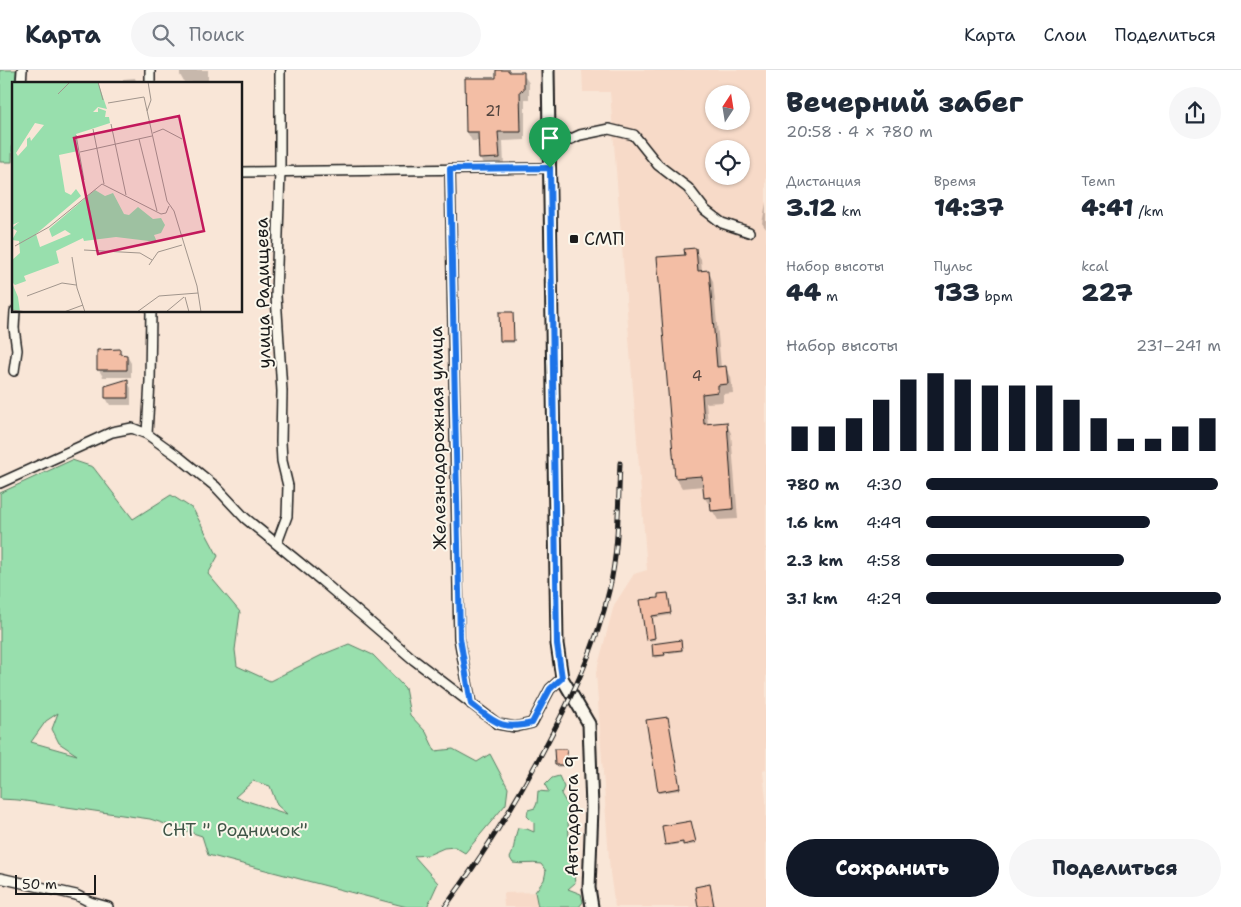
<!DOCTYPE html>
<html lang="ru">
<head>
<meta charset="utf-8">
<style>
  :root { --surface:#fff; --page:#f6f6f7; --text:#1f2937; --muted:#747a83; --line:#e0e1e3; --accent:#111827 }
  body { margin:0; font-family:"Shantell Sans",sans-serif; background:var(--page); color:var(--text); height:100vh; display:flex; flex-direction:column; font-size:19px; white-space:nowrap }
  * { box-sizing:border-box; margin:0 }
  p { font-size:16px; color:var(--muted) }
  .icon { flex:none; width:28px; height:28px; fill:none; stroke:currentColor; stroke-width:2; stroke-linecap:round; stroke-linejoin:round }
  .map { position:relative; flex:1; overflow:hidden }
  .details { display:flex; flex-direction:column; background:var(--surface); width:475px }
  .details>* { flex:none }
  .needle { width:32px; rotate:12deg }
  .tools { position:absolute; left:705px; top:15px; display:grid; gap:10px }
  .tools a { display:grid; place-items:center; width:45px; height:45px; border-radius:50%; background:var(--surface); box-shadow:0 1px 4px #0004; font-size:25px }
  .scale { position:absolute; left:15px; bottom:12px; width:81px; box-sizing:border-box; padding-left:5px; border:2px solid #1c1c1c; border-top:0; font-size:14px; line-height:18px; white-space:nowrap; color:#1c1c1c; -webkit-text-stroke:4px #fbf7ec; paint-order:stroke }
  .pin { position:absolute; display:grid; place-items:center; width:42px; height:42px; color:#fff; margin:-51px -21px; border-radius:50% 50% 50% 0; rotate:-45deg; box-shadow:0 0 5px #0007 }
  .pin .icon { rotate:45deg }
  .round { display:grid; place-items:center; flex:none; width:52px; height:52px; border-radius:26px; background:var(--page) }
  .head { display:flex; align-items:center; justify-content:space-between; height:85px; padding:0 20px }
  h1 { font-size:28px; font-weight:800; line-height:38px }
  .figures { display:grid; grid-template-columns:repeat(3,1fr); gap:8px; height:85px; padding:5px 20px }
  .figures div { display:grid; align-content:center }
  .figures b { font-size:25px; font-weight:800 }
  .figures small { font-size:14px; font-weight:400 }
  .figures p { font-size:14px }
  .chart { height:140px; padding:10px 20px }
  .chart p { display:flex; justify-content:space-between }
  .chart svg { width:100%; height:90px; margin-top:5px; stroke:var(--accent); stroke-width:6 }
  .action { display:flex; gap:10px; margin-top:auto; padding:10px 20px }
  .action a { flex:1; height:58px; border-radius:30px; background:var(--accent); color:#fff; font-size:20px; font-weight:800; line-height:58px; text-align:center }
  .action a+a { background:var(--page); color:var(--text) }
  ul { padding:0 20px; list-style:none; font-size:16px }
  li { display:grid; grid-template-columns:80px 60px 1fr; align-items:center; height:38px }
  li i { height:12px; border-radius:6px; background:var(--accent) }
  header { display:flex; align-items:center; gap:30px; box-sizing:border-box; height:70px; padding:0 25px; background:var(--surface); border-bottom:1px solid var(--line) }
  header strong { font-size:24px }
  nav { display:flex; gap:28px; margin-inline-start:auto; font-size:18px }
  .search { width:350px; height:45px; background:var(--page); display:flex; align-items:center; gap:12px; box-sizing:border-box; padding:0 18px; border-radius:28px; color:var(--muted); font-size:19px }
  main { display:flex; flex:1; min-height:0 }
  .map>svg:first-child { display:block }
  .built { fill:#f7dac8; fill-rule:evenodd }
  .green { fill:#98dfad; stroke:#5a7e64; fill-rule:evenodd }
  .shadow { fill:#0003 }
  .building { fill:#f3bea5; stroke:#1c1c1c }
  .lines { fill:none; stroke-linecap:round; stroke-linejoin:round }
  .minor-casing { stroke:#1c1c1c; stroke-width:12 }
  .tertiary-casing { stroke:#1c1c1c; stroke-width:15 }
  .minor { stroke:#fbf7ec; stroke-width:9 }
  .tertiary { stroke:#fbf7ec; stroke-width:11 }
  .rail-casing { stroke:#1c1c1c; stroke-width:5 }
  .rail { stroke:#fbf7ec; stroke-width:3; stroke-dasharray:9; stroke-linecap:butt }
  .route-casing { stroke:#fff; stroke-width:10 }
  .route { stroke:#1a73e8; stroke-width:6 }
  .poi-dot { fill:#1c1c1c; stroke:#fbf7ec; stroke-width:2 }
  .labels { text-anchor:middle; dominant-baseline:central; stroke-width:4; stroke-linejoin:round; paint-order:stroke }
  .number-label { font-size:15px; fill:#52443e }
  .poi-label { font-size:18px; fill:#1c1c1c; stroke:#fbf7ec; text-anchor:start }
  .street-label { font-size:18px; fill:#1c1c1c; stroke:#fbf7ec }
  .park-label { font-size:18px; fill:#415648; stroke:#fbf7ec }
  .inset-road { fill:none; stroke:#a1958c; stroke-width:1 }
  .view { fill:#c2185b; fill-opacity:0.15; stroke:#c2185b; stroke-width:2.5 }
  .inset-edge { fill:none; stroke:#1c1c1c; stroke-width:2.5 }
</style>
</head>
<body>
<header>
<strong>Карта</strong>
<div class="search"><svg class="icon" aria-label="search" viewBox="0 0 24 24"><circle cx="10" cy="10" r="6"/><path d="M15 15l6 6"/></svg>Поиск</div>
<nav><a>Карта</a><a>Слои</a><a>Поделиться</a></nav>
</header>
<main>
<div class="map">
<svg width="766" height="837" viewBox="0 0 766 837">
  <rect width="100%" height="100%" fill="#f9e6d7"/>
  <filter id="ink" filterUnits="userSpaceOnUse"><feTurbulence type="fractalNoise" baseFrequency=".02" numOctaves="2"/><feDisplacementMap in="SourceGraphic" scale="10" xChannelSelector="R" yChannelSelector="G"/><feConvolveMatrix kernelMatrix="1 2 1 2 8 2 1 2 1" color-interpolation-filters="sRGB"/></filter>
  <g filter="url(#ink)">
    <!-- built -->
    <path class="built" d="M 582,0 L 766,0 L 766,700 L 763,701 L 766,730 L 766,837 L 615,837 L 610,803 L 596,603 L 614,535 L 634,504 L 647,500 L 610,22 L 583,22 ZM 714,24 L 741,24 L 741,51 L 714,51 ZM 714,79 L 741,79 L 741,106 L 714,106 Z
      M 535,822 L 538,837 L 504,837 L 503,823 Z"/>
    <!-- green -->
    <path class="green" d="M 0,0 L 16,0 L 15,14 L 14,14 L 12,92 L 0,92 Z
      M 72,390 L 93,397 L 133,449 L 171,425 L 193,439 L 218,486 L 208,504 L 240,542 L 235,580 L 237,596 L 270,611 L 324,584 L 349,574 L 373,585 L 405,618 L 410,645 L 426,662 L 435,681 L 453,679 L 477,692 L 490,684 L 508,718 L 506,734 L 465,783 L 455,777 L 444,778 L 428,785 L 414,786 L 438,813 L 427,837 L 407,837 L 208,785 L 202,766 L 150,749 L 18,730 L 0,729 L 0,423 ZM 58,643 L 52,659 L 59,673 L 77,685 L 31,672 L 46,651 ZM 253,711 L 270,716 L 277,735 L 287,744 L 235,727 Z
      M 559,706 L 564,717 L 561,724 L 567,734 L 569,767 L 575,813 L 568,819 L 581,824 L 583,832 L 579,837 L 538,837 L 535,822 L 544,810 L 546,801 L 541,794 C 531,792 523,795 513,793 L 510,788 C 515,779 514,768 518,758 L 527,759 L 534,762 L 534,753 L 527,746 L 528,740 L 535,738 L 537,733 L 538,721 L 549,722 L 545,715 L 552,708 Z"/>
    <!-- shadow -->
    <path class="shadow" d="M 180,0 L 208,0 L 208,13 L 184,12 L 180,5 Z
      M 508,0 L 510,4 L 523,4 L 529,13 L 529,29 L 525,29 L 525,70 L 503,71 L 504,97 L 486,98 L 480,89 L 479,71 L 472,71 L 467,62 L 498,9 Z
      M 135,8 L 137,14 L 123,14 L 123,9 Z
      M 766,133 L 766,159 L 762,153 Z
      M 695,179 L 701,189 L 702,202 L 708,201 L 713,211 L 721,298 L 726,298 L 731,307 L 733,323 L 723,324 L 723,332 L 706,333 L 708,355 L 726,353 L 731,363 L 738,449 L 718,450 L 705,428 L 704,416 L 682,418 L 676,408 L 658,188 L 686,186 Z
      M 513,243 L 514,273 L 502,273 L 500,244 Z
      M 98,281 L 119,281 L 122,286 L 127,286 L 131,293 L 131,307 L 103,307 L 99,300 Z
      M 127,311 L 131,318 L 131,335 L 110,335 L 106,328 Z
      M 668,526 L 671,545 L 652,548 L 655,570 L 649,571 L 642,531 Z
      M 680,571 L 683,581 L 664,584 L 665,586 L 656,588 L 654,586 Z
      M 668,650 L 680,720 L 660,723 L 659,722 Z
      M 567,680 L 568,696 L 557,697 L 556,695 Z
      M 691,754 L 696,774 L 686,776 L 684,773 L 668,776 L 666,774 Z"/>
    <!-- building -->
    <path class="building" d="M 496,0 L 509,0 L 509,2 L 524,2 L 524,20 L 520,21 L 521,62 L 498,62 L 500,88 L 479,89 L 478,62 L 466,62 L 465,8 L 496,8 Z
      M 696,178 L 698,201 L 709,200 L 717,297 L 726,296 L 728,314 L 718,315 L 718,322 L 702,324 L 704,354 L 727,352 L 733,439 L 711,441 L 710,427 L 704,428 L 702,406 L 675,408 L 657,187 L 685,185 L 684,179 Z
      M 499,242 L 513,242 L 514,271 L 500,271 Z
      M 120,279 L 120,284 L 127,285 L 127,300 L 97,300 L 97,280 Z
      M 128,309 L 128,328 L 105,328 L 105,316 Z
      M 668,523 L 671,543 L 652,546 L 655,568 L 646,570 L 640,530 L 658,528 L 658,524 Z
      M 681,570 L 682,580 L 664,582 L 665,585 L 653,586 L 652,574 Z
      M 668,647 L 680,718 L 658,722 L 646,650 Z
      M 554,679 L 567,679 L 568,695 L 555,695 Z
      M 691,751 L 696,772 L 683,775 L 683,772 L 665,775 L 662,756 Z
      M 710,814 L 714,836 L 698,837 L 695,817 Z"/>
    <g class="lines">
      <!-- minor casing -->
      <g class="minor-casing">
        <path id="minor" d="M 150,0 L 150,14
          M 21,14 L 22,0
          M 550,86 L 560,74 L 580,65 L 609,59 L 634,65 L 658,95 L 688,118 L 705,140 L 722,153 L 749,162
          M 450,99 L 459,568 L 471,634
          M 241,102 L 550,98
          M 14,301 L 17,280 L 14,258 L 15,241
          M 147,364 L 150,311 L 151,241
          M 0,413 L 112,362 L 132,358 L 147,364 L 179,387 L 216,417 L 245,448 L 322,511 L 414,590 L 498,654 L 515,657 L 532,653 L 550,619 L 562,608
          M 277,473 L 287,446 L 288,416 L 282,391 L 281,372 L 282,321 L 276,226 L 280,101 L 280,0
          M 0,808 L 76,825 L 90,832 L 108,837"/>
      </g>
      <!-- tertiary casing -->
      <g class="tertiary-casing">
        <path id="tertiary" d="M 548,0 L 557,574 L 562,608 L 589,654 L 592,738 L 589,818 L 592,837"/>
      </g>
      <!-- minor -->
      <use href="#minor" class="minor"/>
      <!-- tertiary -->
      <use href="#tertiary" class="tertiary"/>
      <!-- rail casing -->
      <g class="rail-casing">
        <path id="rail" d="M 445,837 C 482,787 515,734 544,679 C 571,628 596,578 609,521 C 619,480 618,435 620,393"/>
      </g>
      <!-- rail -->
      <use href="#rail" class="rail"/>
    </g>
  </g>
  <g class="lines" filter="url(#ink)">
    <!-- route casing -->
    <g class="route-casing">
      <path id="route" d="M 550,98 L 557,574 L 562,608 L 550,619 L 532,653 C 501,661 495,652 471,634 L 460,568 L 450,99 Z"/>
    </g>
    <!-- route -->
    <use href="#route" class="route"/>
  </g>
  <!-- markers -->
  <rect class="poi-dot" x="569" y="164" width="10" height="10" rx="2.5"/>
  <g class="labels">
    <!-- number labels -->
    <g class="number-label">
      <text x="493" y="41">21</text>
      <text x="697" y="306">4</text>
    </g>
    <!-- poi labels -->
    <g class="poi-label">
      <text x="584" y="169">СМП</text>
    </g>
    <!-- street labels -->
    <g class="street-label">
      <text transform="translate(263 223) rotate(-91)">улица Радищева</text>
      <text transform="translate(438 368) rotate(-91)">Железнодорожная улица</text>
      <text transform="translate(572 746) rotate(-90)">Автодорога 9</text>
    </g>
    <!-- park labels -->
    <g class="park-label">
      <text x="235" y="760">СНТ " Родничок"</text>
    </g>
  </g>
  <!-- overview -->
  <g transform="translate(12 12)">
    <rect width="230" height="230" fill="#f9e6d7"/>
    <path d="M 0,0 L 86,0 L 95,27 L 86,25 L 81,30 L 86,30 L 86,26 L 94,29 L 93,35 L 97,35 L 98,41 L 64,52 L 66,69 L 47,73 L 53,110 L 59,113 L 64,107 L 69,114 L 24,152 L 28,165 L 59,152 L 53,148 L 40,155 L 37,147 L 83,108 L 93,114 L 101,111 L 112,132 L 117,133 L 126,125 L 141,137 L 149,136 L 153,143 L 149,151 L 142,153 L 145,160 L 104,155 L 72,159 L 71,156 L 44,169 L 47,181 L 12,194 L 14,199 L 3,203 L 0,200 L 0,178 L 8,171 L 7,159 L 0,158 L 5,149 L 0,146 L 7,140 L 0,143 ZM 23,41 L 32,43 L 19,59 L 18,55 L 15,57 L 15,64 L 6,74 L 4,71 ZM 0,201 L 6,215 L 8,230 L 0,230 Z" fill="#98dfad" fill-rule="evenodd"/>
    <path class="inset-road" d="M 86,0 L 91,18M 46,12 L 58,0M 96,21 L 132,15 L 155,119 L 162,129 L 185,204 L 189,230M 135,29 L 139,18 L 136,0M 99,42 L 114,113M 81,47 L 92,102M 141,51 L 151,47 L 170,57M 64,53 L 72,98M 127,57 L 145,129M 68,70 L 140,54M 3,164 L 37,145 L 90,102 L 149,132 L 154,131 L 157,124M 72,168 L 128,171 L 140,178M 60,175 L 65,206 L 73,230M 137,183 L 146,170 L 170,163M 15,214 L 50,201 L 64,203M 173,215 L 177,230M 0,228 L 15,230M 52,230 L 71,223M 125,230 L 147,214 L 186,211M 154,230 L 172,215"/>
    <path class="view" d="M 167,34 L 192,149 L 86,172 L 62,56 Z"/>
    <rect width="230" height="230" class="inset-edge"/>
  </g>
</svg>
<div class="tools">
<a><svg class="needle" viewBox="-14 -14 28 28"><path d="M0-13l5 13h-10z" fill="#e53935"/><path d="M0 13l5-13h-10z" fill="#747a83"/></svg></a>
<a><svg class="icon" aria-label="locate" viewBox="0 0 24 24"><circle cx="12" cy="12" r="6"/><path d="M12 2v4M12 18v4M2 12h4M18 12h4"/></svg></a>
</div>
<div class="scale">50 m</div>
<div class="pin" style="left:550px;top:98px;background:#1e9e55"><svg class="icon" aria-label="arrive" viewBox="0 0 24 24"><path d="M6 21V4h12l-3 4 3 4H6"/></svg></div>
</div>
<section class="details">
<div class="head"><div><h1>Вечерний забег</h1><p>20:58 · 4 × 780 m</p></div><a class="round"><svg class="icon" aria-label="share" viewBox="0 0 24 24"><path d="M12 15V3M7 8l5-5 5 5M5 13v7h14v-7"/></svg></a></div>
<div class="figures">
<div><p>Дистанция</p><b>3.12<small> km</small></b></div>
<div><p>Время</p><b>14:37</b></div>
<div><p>Темп</p><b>4:41<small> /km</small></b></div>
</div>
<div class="figures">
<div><p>Набор высоты</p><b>44<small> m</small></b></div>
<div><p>Пульс</p><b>133<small> bpm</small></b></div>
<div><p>kcal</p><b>227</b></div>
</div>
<div class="chart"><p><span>Набор высоты</span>231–241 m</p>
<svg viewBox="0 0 160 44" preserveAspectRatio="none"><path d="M5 44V32M15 44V32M25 44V28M35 44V19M45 44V9M55 44V6M65 44V9M75 44V12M85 44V12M95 44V12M105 44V19M115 44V28M125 44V38M135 44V38M145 44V32M155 44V28"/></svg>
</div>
<ul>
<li><b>780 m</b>4:30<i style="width:99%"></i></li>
<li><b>1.6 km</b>4:49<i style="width:76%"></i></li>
<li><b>2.3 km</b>4:58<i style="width:67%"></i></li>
<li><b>3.1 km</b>4:29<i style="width:100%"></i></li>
</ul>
<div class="action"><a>Сохранить</a><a>Поделиться</a></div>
</section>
</main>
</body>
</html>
